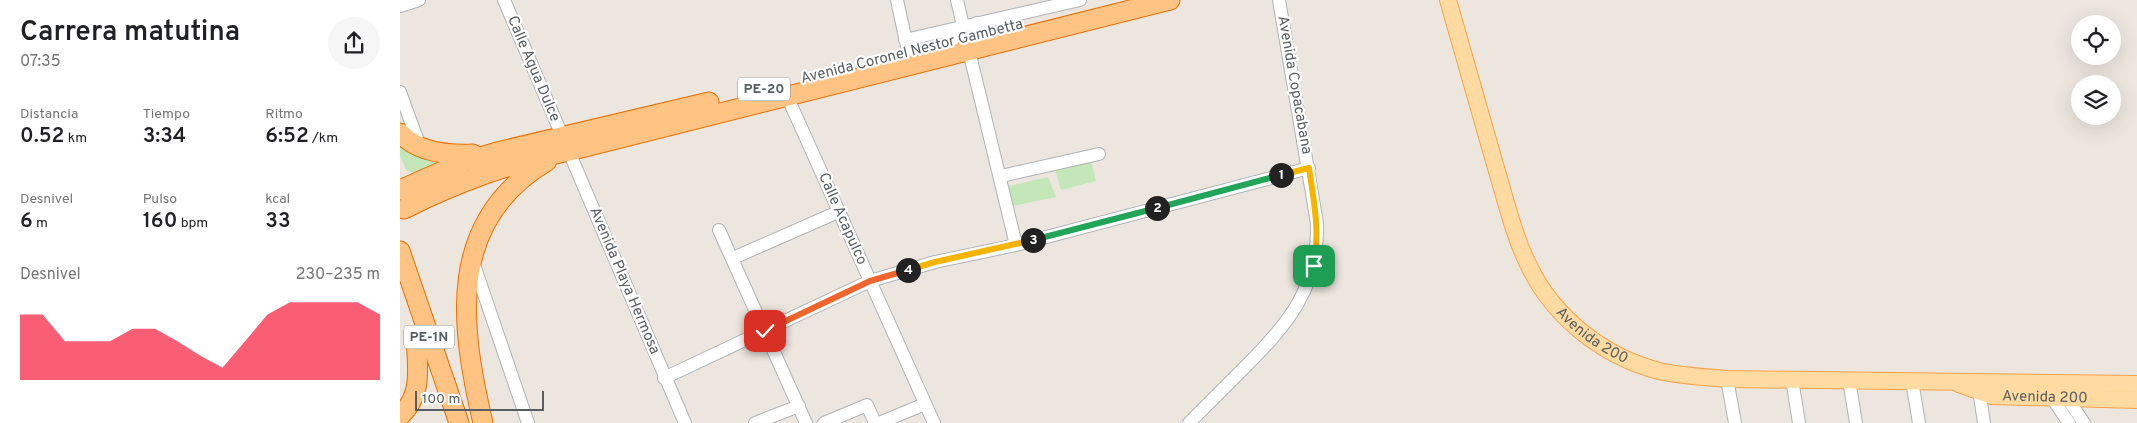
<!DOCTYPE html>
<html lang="es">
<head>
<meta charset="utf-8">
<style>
  :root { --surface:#fff; --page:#f6f6f6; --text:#202124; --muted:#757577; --accent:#f71b3b }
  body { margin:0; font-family:Overpass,sans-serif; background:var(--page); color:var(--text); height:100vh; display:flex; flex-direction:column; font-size:19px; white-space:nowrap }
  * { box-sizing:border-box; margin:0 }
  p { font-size:16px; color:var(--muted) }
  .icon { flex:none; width:28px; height:28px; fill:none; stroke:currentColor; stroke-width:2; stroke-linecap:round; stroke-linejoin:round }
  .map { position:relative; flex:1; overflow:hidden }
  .drawer { display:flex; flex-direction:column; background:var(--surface); width:400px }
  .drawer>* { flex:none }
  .buttons { position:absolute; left:1671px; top:15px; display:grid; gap:10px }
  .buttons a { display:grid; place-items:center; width:50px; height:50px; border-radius:50%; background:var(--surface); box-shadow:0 5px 20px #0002; font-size:25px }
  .scale { position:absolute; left:15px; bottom:12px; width:129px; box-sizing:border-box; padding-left:5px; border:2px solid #585e61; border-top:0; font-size:14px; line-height:18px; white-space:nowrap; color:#585e61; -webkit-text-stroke:4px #fff; paint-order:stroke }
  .pin { position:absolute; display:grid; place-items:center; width:42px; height:42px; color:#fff; margin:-21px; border-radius:10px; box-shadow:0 2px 8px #0006 }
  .km { position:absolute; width:25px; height:25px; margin:-12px; border-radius:50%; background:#222; color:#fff; font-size:14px; line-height:25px; text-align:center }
  .round { display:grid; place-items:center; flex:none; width:52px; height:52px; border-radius:26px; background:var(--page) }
  .headline { display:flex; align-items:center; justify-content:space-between; height:85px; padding:0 20px }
  h1 { font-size:28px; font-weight:600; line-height:38px }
  .stats { display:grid; grid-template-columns:repeat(3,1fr); gap:8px; height:85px; padding:5px 20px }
  .stats div { display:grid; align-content:center }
  .stats b { font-size:21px; font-weight:600 }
  .stats small { font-size:14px; font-weight:400 }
  .stats p { font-size:14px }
  .chart { height:140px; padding:10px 20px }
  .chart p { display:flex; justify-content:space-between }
  .chart svg { width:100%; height:90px; margin-top:5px; fill:var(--accent); opacity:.7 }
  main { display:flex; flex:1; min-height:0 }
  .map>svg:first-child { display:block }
  .green { fill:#c3e7b8 }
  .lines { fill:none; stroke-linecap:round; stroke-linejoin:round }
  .minor-casing { stroke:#adb3b6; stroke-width:14 }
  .major-casing { stroke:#fca148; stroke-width:18 }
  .highway-casing { stroke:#eb6d00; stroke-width:21 }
  .minor { stroke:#fff; stroke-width:12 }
  .major { stroke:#ffdba1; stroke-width:16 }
  .highway { stroke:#ffc483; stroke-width:19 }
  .split-1-casing { stroke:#fff; stroke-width:10 }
  .split-2-casing { stroke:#fff; stroke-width:10 }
  .split-3-casing { stroke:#fff; stroke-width:10 }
  .split-4-casing { stroke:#fff; stroke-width:10 }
  .split-5-casing { stroke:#fff; stroke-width:10 }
  .split-6-casing { stroke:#fff; stroke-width:10 }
  .split-1 { stroke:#f5b400; stroke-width:6 }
  .split-2 { stroke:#22a559; stroke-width:6 }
  .split-3 { stroke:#22a559; stroke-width:6 }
  .split-4 { stroke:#f5b400; stroke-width:6 }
  .split-5 { stroke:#f0652b; stroke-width:6 }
  .split-6 { stroke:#f0652b; stroke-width:6 }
  .labels { text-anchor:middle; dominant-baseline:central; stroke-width:4.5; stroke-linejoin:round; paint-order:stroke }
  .shield { fill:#fff; stroke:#8a8e90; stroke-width:1 }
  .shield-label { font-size:14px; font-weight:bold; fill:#585e61 }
  .street-label { font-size:15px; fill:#585e61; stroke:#fff }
</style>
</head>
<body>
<main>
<section class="drawer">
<div class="headline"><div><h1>Carrera matutina</h1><p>07:35</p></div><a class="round"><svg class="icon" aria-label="share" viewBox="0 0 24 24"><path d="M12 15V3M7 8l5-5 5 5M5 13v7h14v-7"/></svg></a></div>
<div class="stats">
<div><p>Distancia</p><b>0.52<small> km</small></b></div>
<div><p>Tiempo</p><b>3:34</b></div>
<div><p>Ritmo</p><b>6:52<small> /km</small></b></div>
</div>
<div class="stats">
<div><p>Desnivel</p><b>6<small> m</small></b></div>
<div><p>Pulso</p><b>160<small> bpm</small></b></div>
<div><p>kcal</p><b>33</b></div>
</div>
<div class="chart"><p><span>Desnivel</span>230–235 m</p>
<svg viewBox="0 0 160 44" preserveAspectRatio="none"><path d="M0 44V12L10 12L20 25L30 25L40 25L50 19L60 19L70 25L80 32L90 38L100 25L110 12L120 6L130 6L140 6L150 6L160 12V44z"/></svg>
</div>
</section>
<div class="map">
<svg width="1737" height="423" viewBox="0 0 1737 423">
  <rect width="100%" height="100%" fill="#ede6df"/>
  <!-- green -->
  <path class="green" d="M 0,142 L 48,161 L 15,173 L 7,171 L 0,156 Z
    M 691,161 L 696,181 L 661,190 L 655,170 Z
    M 648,177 L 656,197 L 612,206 L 609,186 Z"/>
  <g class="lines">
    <!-- minor casing -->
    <g class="minor-casing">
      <path id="minor" d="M 104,0 L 285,423
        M 497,0 L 511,65
        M 557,0 L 563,26
        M 0,6 L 19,0
        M 577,23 L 580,35
        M 549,30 L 552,42
        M 505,40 L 680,0
        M 569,51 L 616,245
        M 0,92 L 20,147
        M 387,96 L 534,423
        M 601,176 L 699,154
        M 319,230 L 406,423
        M 333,258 L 438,212
        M 73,262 L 128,423
        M 264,378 L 470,281 L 535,262 L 616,245 L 909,168
        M 1327,379 L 1335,423
        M 1392,379 L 1399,423
        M 1449,380 L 1456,423
        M 1512,381 L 1519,423
        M 1578,383 L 1584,423
        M 1648,392 L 1669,423
        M 1663,392 L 1684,423
        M 355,423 L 399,406
        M 424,423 L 467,405 L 475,423
        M 479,423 L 525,404
        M 789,423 C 808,404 827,385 846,366 C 889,323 919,287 917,223 L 879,0"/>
    </g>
    <!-- major casing -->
    <g class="major-casing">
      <g id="major">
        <path id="s1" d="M 1048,0 C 1064,56 1080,112 1096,168 C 1106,201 1114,237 1130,268 C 1155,319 1205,357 1259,371 C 1281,376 1305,377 1327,379 L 1737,384"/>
        <path id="s2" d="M 1559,384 L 1592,396 L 1737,400"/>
      </g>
    </g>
    <!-- highway casing -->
    <g class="highway-casing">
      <path id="highway" d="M 0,133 C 18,153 48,155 73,154
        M 0,190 L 63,162 L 97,152 L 309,102
        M 4,209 C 60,181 108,164 169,151 L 770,0
        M 0,251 L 59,423
        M 0,416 C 24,394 17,365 16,336
        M 83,423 C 60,324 46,221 147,161"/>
    </g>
    <!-- minor -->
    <use href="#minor" class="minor"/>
    <!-- major -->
    <use href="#major" class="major"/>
    <!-- highway -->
    <use href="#highway" class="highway"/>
  </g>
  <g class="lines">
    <!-- split-1 casing -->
    <g class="split-1-casing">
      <path id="split-1" d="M 881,175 L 909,168 C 914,202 920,231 914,266"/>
    </g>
    <!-- split-2 casing -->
    <g class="split-2-casing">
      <path id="split-2" d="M 757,208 L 881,175"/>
    </g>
    <!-- split-3 casing -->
    <g class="split-3-casing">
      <path id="split-3" d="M 633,240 L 757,208"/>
    </g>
    <!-- split-4 casing -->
    <g class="split-4-casing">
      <path id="split-4" d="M 508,270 L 535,262 L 633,240"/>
    </g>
    <!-- split-5 casing -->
    <g class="split-5-casing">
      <path id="split-5" d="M 390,319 L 470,281 L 508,270"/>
    </g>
    <!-- split-6 casing -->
    <g class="split-6-casing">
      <path id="split-6" d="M 365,331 L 390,319"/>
    </g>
    <!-- split-1 -->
    <use href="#split-1" class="split-1"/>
    <!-- split-2 -->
    <use href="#split-2" class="split-2"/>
    <!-- split-3 -->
    <use href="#split-3" class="split-3"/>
    <!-- split-4 -->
    <use href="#split-4" class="split-4"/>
    <!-- split-5 -->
    <use href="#split-5" class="split-5"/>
    <!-- split-6 -->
    <use href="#split-6" class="split-6"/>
  </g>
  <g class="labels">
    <!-- shield labels -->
    <g class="shield">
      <rect x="338" y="77.5" width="52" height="23" rx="4"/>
      <rect x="4" y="325.5" width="50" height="23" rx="4"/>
    </g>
    <g class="shield-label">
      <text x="364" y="89">PE-20</text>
      <text x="29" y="337">PE-1N</text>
    </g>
    <!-- street labels -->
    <g class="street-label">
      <text transform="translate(512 52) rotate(-14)">Avenida Coronel Nestor Gambetta</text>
      <text transform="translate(133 69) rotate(67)">Calle Agua Dulce</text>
      <text transform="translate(894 85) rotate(80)">Avenida Copacabana</text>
      <text transform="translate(442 219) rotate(66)">Calle Acapulco</text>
      <text transform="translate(224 281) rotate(67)">Avenida Playa Hermosa</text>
      <text stroke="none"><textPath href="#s1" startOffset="374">Avenida 200</textPath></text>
      <text stroke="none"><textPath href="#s2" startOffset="88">Avenida 200</textPath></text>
    </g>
  </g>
</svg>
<div class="buttons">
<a><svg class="icon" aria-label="locate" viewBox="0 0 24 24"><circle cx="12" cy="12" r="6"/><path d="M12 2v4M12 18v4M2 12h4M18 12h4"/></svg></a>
<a><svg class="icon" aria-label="layers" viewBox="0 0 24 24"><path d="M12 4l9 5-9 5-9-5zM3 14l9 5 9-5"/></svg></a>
</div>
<div class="scale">100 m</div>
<div class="pin" style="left:914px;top:266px;background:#1e9e55"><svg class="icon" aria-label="arrive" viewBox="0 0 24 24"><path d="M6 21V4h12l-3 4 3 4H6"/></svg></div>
<div class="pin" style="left:365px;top:331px;background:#d93025"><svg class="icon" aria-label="check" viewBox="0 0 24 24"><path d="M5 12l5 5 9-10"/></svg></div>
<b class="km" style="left:881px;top:175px">1</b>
<b class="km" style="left:757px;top:208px">2</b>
<b class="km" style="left:633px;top:240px">3</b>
<b class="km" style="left:508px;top:270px">4</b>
</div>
</main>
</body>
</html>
